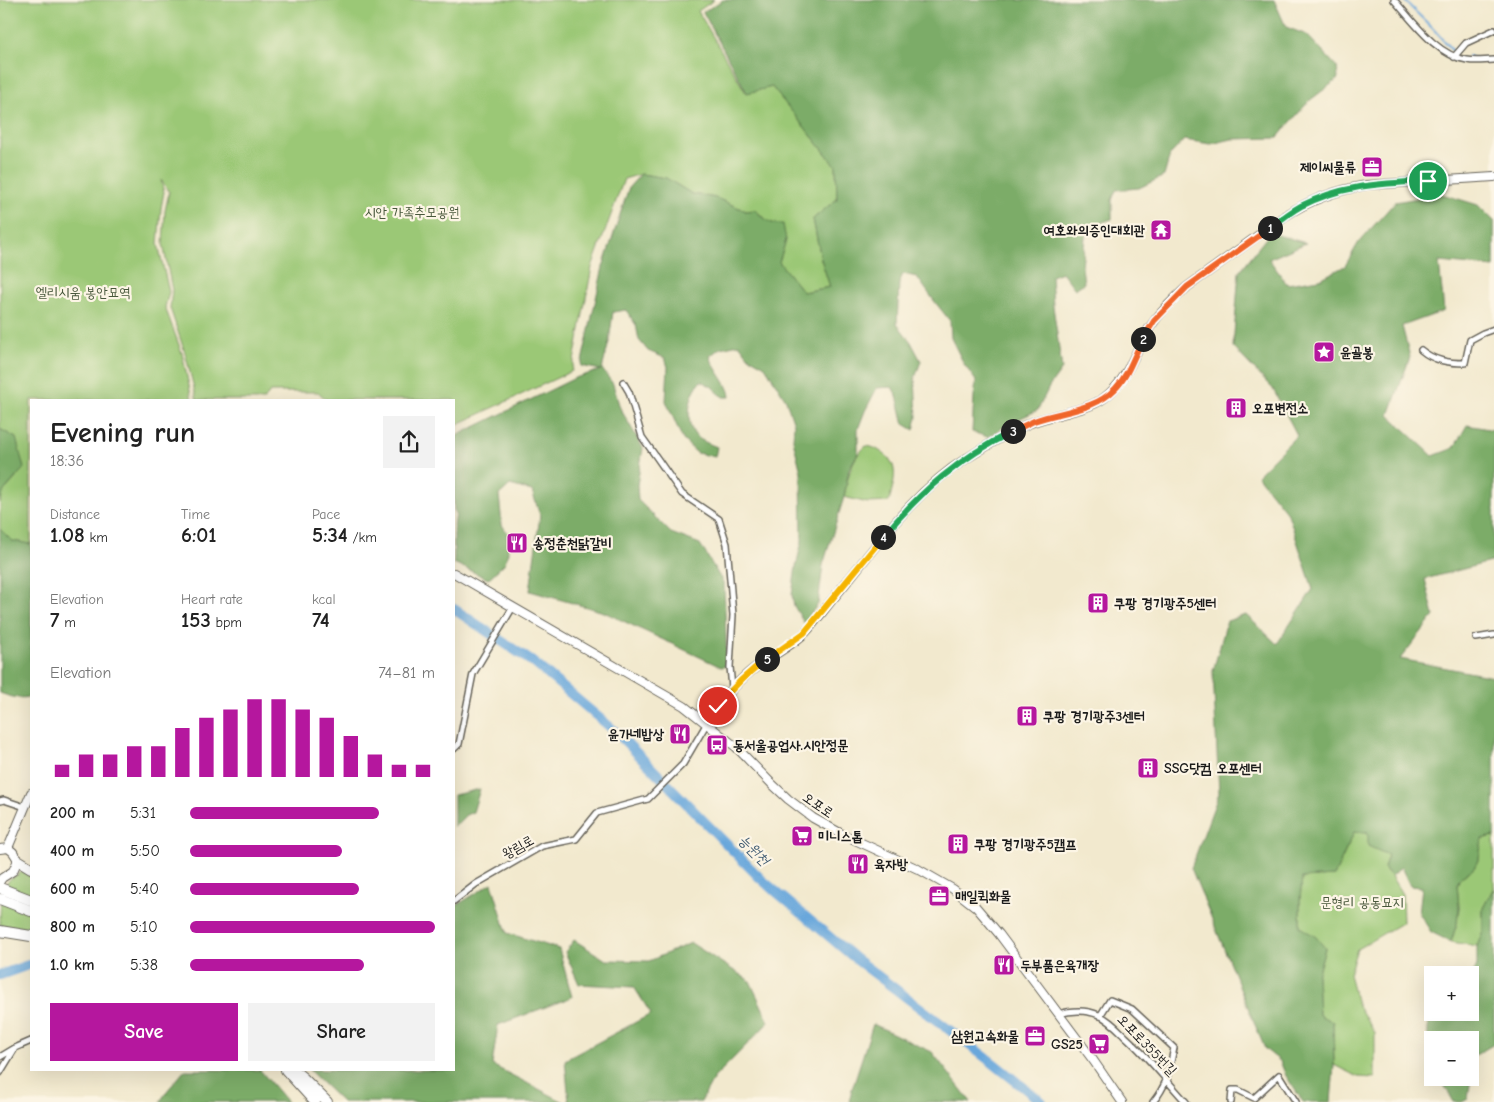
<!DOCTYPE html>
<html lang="en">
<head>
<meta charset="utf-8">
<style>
  :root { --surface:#fff; --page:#f2f2f2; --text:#222; --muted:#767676; --accent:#b5179e }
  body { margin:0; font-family:"Comic Neue","Poor Story",sans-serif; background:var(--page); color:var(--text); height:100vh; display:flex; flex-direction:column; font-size:19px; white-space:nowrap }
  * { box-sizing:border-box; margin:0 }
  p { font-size:16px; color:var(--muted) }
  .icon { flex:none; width:28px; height:28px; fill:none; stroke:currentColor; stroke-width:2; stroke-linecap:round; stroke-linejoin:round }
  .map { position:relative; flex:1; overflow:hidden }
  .sheet { position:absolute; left:30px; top:399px; width:425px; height:672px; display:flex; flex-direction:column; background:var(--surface); border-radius:0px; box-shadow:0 5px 20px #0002 }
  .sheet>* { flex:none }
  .tools { position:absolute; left:1424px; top:966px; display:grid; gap:10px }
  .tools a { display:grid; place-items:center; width:55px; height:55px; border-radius:0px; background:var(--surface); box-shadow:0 5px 20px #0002; font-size:25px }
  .pin { position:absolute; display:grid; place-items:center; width:42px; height:42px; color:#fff; margin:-21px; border:2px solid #fff; border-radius:50%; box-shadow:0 1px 5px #0007 }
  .km { position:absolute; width:25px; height:25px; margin:-12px; border-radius:50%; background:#222; color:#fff; font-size:14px; line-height:25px; text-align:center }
  .round { display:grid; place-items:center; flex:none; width:52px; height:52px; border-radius:0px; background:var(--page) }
  .head { display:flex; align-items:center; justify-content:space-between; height:85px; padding:0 20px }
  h1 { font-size:28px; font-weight:700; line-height:38px }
  .stats { display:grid; grid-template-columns:repeat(3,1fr); gap:8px; height:85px; padding:5px 20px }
  .stats div { display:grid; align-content:center }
  .stats b { font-size:21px; font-weight:700 }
  .stats small { font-size:14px; font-weight:400 }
  .stats p { font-size:14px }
  .chart { height:140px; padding:10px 20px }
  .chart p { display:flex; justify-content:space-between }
  .chart svg { width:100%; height:90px; margin-top:5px; stroke:var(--accent); stroke-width:6 }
  .action { display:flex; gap:10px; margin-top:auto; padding:10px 20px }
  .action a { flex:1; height:58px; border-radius:0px; background:var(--accent); color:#fff; font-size:20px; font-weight:700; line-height:58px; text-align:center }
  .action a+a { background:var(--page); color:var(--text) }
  ul { padding:0 20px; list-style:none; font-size:16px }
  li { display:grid; grid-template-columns:80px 60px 1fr; align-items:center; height:38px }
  li i { height:12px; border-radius:6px; background:var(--accent) }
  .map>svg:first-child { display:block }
  .green { fill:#9bc876; stroke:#5c7249 }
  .forest { fill:#7cac67; stroke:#4c6442 }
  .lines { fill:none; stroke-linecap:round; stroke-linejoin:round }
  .stream { stroke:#69a7db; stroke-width:2 }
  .river { stroke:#69a7db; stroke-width:10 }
  .street-casing { stroke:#67645a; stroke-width:8 }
  .secondary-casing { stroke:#67645a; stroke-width:10 }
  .highway-casing { stroke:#67645a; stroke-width:12 }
  .street { stroke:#fff; stroke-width:5 }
  .secondary { stroke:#fff; stroke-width:8 }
  .highway { stroke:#fff; stroke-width:10 }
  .split-1-casing { stroke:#fff; stroke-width:10 }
  .split-2-casing { stroke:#fff; stroke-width:10 }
  .split-3-casing { stroke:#fff; stroke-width:10 }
  .split-4-casing { stroke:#fff; stroke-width:10 }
  .split-5-casing { stroke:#fff; stroke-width:10 }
  .split-6-casing { stroke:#fff; stroke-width:10 }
  .split-1 { stroke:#22a559; stroke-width:6 }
  .split-2 { stroke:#f0652b; stroke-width:6 }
  .split-3 { stroke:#f0652b; stroke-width:6 }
  .split-4 { stroke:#22a559; stroke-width:6 }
  .split-5 { stroke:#f5b400; stroke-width:6 }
  .split-6 { stroke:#f5b400; stroke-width:6 }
  .labels { text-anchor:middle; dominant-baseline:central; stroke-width:4.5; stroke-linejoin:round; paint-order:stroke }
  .poi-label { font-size:14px; font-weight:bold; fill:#1c1c1c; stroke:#fcf5e5; text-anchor:start }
  .park-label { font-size:14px; fill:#48583c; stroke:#fcf5e5 }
  .street-label { font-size:14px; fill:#1c1c1c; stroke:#fcf5e5 }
  .water-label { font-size:15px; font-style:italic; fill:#3f5b72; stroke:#fcf5e5 }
</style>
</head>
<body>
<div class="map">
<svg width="1494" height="1102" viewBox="0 0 1494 1102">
  <rect width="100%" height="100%" fill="#fcf5e5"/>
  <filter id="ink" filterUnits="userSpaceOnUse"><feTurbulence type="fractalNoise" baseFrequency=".02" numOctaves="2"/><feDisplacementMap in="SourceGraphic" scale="10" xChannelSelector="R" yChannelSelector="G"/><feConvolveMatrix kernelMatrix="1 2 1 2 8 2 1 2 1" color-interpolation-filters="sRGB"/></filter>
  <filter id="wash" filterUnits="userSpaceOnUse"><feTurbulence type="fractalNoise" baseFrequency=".0096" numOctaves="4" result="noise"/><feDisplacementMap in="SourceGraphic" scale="20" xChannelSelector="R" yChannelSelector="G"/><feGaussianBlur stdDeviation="1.12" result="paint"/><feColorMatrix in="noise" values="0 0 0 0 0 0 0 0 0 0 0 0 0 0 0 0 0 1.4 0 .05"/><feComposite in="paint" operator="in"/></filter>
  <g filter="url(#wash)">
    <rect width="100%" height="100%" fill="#f2e9ce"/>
    <!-- green -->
    <path class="green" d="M 0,0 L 714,0 L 698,11 L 746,93 L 772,87 L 836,166 L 837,199 L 813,219 L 821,259 L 830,287 L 803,292 L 779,262 L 786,240 L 775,224 L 768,221 L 755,210 L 746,211 L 716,198 L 692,194 L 666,178 L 641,174 L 624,179 L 592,267 L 572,371 L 454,426 L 454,400 L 327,400 L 318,392 L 270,392 L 264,400 L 197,400 L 185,353 L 170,308 L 172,290 L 163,244 L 165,211 L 169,192 L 161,180 L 164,192 L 161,208 L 158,244 L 169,292 L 165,307 L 182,353 L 192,400 L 31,400 L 31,544 L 12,541 L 0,529 L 0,502 L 4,491 L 16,478 L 16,438 L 0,429 Z
      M 866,446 C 874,447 877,449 884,454 C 901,467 893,483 889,502 L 868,503 L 844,497 C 848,478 850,460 866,446 Z
      M 1354,832 L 1368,833 L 1388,855 L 1384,868 L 1391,876 L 1402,894 L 1403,922 L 1357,949 L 1349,974 L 1357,1004 L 1375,1033 L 1375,1078 L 1358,1077 L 1334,1065 L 1333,1022 L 1319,1016 L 1317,976 L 1325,948 L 1300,928 L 1300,899 L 1302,878 L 1334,876 Z
      M 1494,836 L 1494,887 L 1483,908 L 1483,932 L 1477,946 L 1451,942 L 1457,923 L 1459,907 L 1457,885 L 1460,878 L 1474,868 L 1479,858 L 1482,839 Z
      M 26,869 L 31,872 L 31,930 L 0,926 C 0,911 0,891 9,880 C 14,876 21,873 26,869 Z"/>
    <!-- forest -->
    <path class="forest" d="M 723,0 L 1274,0 L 1286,27 L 1307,35 L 1337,67 L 1338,79 L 1309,101 L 1277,138 L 1232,139 L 1211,144 L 1184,140 L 1170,155 L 1164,176 L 1139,188 L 1116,190 L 1112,200 L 1112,219 L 1100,223 L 1085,237 L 1082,267 L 1084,283 L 1075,289 L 1062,272 L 1051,276 L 1053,306 L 1062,369 L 1049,387 L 1038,410 L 1008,424 L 988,437 L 972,432 L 974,396 L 976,381 L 964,364 L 951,338 L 950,321 L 935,302 L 917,277 L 903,274 L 899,283 L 897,324 L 911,342 L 921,361 L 915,378 L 917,417 L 914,430 L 904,424 L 897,396 L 892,387 L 877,388 L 865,411 L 858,429 L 858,453 L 849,469 L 844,497 L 823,565 L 818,604 L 804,623 L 794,606 L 792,595 L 796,566 L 802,541 L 801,472 L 793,440 L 794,424 L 786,400 L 765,366 L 749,357 L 739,344 L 720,348 L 710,356 C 714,370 730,385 730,397 L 723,397 L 711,386 L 701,381 C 689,393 684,423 696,436 C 701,441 710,444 717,447 L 715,457 L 697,453 L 683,440 L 666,401 L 668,367 L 665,358 L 648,351 L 639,340 L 636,325 L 626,310 L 613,312 L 609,342 L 602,369 L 613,384 L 620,408 L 643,448 L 637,485 L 638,500 L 671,533 L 700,544 L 724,584 L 727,666 L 721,667 L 604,612 L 530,591 L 540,515 L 532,491 L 510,485 L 499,495 L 502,525 L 507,532 L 508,552 L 505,563 L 488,579 L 454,563 L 454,527 L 456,513 L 454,510 L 454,437 L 575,378 L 601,370 L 581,366 L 603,267 L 629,187 L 641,174 L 666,178 L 692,194 L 716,198 L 746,211 L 755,210 C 765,219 769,225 783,224 L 786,240 L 779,262 L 803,292 L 830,287 L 821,259 L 813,219 L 837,199 L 836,166 L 772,87 L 747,93 L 703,12 Z
      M 1442,194 L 1478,205 L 1494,221 L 1494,267 L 1439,262 L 1444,311 L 1402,326 L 1410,357 L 1389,415 L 1433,456 L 1454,448 L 1467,425 L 1494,430 L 1494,561 L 1425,579 L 1434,616 L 1400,659 L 1494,677 L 1494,836 L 1482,839 L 1479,858 L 1474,868 L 1460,878 L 1457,884 L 1459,907 L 1457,923 L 1451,942 L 1431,932 L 1419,913 L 1422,887 L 1410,886 L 1401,867 L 1391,876 L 1384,868 L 1388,855 L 1368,846 L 1368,833 L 1354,832 L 1334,876 L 1302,878 L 1300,899 L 1300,927 L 1316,937 L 1325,948 L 1317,976 L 1319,1015 L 1333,1022 L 1334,1065 L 1331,1102 L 1303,1102 L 1286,1076 L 1280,1061 L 1265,1049 L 1191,868 L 1219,793 L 1213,671 L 1227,621 L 1246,615 L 1277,644 L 1313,589 L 1288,514 L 1257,475 L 1297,435 L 1273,389 L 1233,347 L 1239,272 L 1270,233 L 1306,243 L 1269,259 L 1287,284 L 1320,279 L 1345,266 L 1359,242 L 1395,202 Z
      M 0,429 L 16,438 L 24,468 L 4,491 L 0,502 Z
      M 0,529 L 12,541 L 31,544 L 31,696 C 20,700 11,697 0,693 Z
      M 480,789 L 473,812 L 466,815 L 454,827 L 454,795 Z
      M 492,883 L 507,933 L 559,949 L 572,997 L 498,1025 L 492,1065 L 564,1102 L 342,1102 L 309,1070 L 454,1070 L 454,907 Z
      M 1494,887 L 1494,1044 L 1474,1056 L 1468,1099 L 1462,1102 L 1454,1102 L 1440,1078 L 1470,1078 L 1470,1040 L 1432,1040 L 1432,1058 C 1426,1041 1427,1026 1432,1009 L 1432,1012 L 1470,1012 L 1470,981 L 1477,965 L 1477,946 L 1483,932 L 1483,908 Z
      M 574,940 L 606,960 L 649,961 L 691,943 L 750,981 L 769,1022 L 714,1078 L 701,1102 L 569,1102 L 565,1060 L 651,1014 L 634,987 L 579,984 L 565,952 Z
      M 873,1024 L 932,1052 L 971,1102 L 849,1102 L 852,1089 Z
      M 185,1070 L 260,1070 L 287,1102 L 160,1102 L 167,1091 Z"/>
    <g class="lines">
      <!-- stream -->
      <path class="stream" d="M 1404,0 C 1414,11 1425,20 1435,31 C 1442,38 1446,45 1454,52
        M 1468,56 L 1475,59"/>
      <!-- river -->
      <path class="river" d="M 454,609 L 534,663 L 616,732 L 761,879 L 857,960 L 993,1063 L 1042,1102
        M 0,975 L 31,964"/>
    </g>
  </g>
  <g filter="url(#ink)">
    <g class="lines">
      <!-- street casing -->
      <g class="street-casing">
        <path id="street" d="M 1394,0 C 1413,21 1437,56 1467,60 C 1476,62 1485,60 1494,60
          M 1454,57 L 1466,43 L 1494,30
          M 1421,350 C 1434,361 1449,363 1465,363 L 1470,340 L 1483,333 L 1494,329
          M 623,382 L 629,392 L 642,437 L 657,458 L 682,494 L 719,519 L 727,544 L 733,615 L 730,667 L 732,688
          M 1476,638 L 1494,635
          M 454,749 L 459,744 L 473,674 L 513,607
          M 0,801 L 4,800 L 25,807
          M 454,901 L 476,884 L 542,846 L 576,839 L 597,813 L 648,799 L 683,764 L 707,723
          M 1058,1014 C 1072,1010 1085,1009 1099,1015 C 1110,1020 1118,1029 1126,1037 C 1148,1057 1166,1080 1186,1102
          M 1100,1016 L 1110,1000 L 1132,1009 L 1174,1048 C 1169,1070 1168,1084 1153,1102
          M 0,1057 L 15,1048 L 31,1041
          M 0,1073 L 14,1050
          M 1231,1102 L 1232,1090 L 1238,1090 L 1254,1098 L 1279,1075 L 1296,1102"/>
      </g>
      <!-- secondary casing -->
      <g class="secondary-casing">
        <path id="secondary" d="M 454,573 L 684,706 L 736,747 L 771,783 L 788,799 L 813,818 L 842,834 L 918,869 L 953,889 L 976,907 L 999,934 L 1093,1060 L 1122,1102
          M 707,723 C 721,701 737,680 759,665 C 775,654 793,645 806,632 C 815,622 823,611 832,600 C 874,550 911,493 967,458 C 989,445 1012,429 1036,421 C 1056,414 1088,410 1104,398 C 1127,381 1133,356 1147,332 C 1157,315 1172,301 1187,287 L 1285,216 C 1311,199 1337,190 1367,185 L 1494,177
          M 8,848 L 31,793
          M 0,849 L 8,848 L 13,852 L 18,860 L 13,871 L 2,878 L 0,881"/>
      </g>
      <!-- highway casing -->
      <g class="highway-casing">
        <path id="highway" d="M 18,860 L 31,868
          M 0,888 L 31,900
          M 0,899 L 31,911
          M 0,931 L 31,936
          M 286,1070 L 315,1102
          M 293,1070 L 303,1078 L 327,1102"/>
      </g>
      <!-- street -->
      <use href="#street" class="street"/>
      <!-- secondary -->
      <use href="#secondary" class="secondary"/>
      <!-- highway -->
      <use href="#highway" class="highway"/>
    </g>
  </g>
  <g class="lines" filter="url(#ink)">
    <!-- split-1 casing -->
    <g class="split-1-casing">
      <path id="split-1" d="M 1270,228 C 1280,220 1290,212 1301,206 C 1344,184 1382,184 1428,181"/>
    </g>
    <!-- split-2 casing -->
    <g class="split-2-casing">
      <path id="split-2" d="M 1143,339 L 1154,321 L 1187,287 L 1270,228"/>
    </g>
    <!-- split-3 casing -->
    <g class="split-3-casing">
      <path id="split-3" d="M 1013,431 C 1020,428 1027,424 1034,421 C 1061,411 1094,411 1115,389 C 1129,375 1134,355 1143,339"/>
    </g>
    <!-- split-4 casing -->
    <g class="split-4-casing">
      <path id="split-4" d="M 883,537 C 920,491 960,458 1013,431"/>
    </g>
    <!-- split-5 casing -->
    <g class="split-5-casing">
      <path id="split-5" d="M 767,659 L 804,633 L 883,537"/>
    </g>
    <!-- split-6 casing -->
    <g class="split-6-casing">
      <path id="split-6" d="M 718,706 C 732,688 748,672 767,659"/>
    </g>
    <!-- split-1 -->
    <use href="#split-1" class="split-1"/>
    <!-- split-2 -->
    <use href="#split-2" class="split-2"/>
    <!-- split-3 -->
    <use href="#split-3" class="split-3"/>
    <!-- split-4 -->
    <use href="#split-4" class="split-4"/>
    <!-- split-5 -->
    <use href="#split-5" class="split-5"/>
    <!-- split-6 -->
    <use href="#split-6" class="split-6"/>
  </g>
  <!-- icons -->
  <defs>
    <g id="office-square" transform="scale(1.125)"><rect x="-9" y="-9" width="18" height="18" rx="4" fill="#b5179e" stroke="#fcf5e5"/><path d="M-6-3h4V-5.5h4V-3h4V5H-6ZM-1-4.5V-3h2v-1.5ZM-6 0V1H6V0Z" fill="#fff"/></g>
    <g id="temple-square" transform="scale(1.125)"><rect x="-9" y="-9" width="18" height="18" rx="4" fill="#b5179e" stroke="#fcf5e5"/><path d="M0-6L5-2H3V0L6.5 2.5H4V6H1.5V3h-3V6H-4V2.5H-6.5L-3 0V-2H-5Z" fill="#fff"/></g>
    <g id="sight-square" transform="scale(1.125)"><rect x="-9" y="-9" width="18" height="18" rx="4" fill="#b5179e" stroke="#fcf5e5"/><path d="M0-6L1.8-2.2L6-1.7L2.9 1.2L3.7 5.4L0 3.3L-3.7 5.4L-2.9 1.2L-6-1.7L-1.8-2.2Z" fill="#fff"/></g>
    <g id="building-square" transform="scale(1.125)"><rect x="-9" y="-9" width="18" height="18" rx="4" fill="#b5179e" stroke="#fcf5e5"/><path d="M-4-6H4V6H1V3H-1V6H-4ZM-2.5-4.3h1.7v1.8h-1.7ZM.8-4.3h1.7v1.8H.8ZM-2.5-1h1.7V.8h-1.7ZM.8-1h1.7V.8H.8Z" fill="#fff"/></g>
    <g id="restaurant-square" transform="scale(1.125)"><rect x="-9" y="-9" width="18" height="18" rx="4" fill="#b5179e" stroke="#fcf5e5"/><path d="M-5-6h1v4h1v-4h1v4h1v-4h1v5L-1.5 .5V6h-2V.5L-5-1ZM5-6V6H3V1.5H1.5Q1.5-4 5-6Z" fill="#fff"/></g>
    <g id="bus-square" transform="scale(1.125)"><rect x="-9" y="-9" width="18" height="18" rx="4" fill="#b5179e" stroke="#fcf5e5"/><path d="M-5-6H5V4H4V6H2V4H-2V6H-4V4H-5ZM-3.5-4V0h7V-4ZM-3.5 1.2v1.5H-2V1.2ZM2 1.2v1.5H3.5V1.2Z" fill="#fff"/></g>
    <g id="supermarket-square" transform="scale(1.125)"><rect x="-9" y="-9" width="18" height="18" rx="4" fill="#b5179e" stroke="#fcf5e5"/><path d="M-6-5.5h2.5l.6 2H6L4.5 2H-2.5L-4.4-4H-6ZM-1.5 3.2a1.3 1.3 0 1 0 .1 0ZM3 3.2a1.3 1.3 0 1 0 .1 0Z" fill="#fff"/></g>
  </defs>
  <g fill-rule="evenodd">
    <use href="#office-square" x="1372" y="167"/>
    <use href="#temple-square" x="1161" y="230"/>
    <use href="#sight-square" x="1324" y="352"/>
    <use href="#building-square" x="1236" y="408"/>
    <use href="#restaurant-square" x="517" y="543"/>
    <use href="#building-square" x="1098" y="603"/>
    <use href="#building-square" x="1027" y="716"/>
    <use href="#restaurant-square" x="680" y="734"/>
    <use href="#bus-square" x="717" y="745"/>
    <use href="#building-square" x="1148" y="768"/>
    <use href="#supermarket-square" x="802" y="836"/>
    <use href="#building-square" x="958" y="844"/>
    <use href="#restaurant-square" x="858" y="864"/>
    <use href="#office-square" x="939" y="896"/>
    <use href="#restaurant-square" x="1004" y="965"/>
    <use href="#office-square" x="1035" y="1036"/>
    <use href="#supermarket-square" x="1099" y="1044"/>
  </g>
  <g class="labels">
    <!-- poi labels -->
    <g class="poi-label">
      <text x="1356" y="167" text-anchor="end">제이씨물류</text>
      <text x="1145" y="230" text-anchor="end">여호와의증인대회관</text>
      <text x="1340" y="352">윤골봉</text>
      <text x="1252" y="408">오포변전소</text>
      <text x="533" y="543">송정춘천닭갈비</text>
      <text x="1114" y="603">쿠팡 경기광주5센터</text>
      <text x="1043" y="716">쿠팡 경기광주3센터</text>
      <text x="664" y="734" text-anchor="end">윤가네밥상</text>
      <text x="733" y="745">동서울공업사.시안정문</text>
      <text x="1164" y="768">SSG닷컴 오포센터</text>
      <text x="818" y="836">미니스톱</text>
      <text x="974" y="844">쿠팡 경기광주5캠프</text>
      <text x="874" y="864">육자방</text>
      <text x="955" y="896">매일퀵화물</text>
      <text x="1020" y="965">두부품은육개장</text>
      <text x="1019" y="1036" text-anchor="end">삼원고속화물</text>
      <text x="1083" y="1044" text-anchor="end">GS25</text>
    </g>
    <!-- park labels -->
    <g class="park-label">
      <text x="412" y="212">시안 가족추모공원</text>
      <text x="83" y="292">엘리시움 봉안묘역</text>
      <text x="1362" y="902">문형리 공동묘지</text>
    </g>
    <!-- street labels -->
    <g class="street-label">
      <text transform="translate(818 805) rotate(34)">오포로</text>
      <text transform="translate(518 847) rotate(-29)">왕림로</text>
      <text transform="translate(1147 1045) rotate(46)">오포로355번길</text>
    </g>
    <!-- water labels -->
    <g class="water-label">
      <text transform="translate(754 850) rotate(45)">능원천</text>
    </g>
  </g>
</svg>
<div class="tools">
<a>+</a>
<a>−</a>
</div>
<div class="pin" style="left:1428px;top:181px;background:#1e9e55"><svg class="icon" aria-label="arrive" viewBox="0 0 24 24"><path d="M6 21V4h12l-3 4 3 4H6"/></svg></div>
<div class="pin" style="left:718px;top:706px;background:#d93025"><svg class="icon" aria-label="check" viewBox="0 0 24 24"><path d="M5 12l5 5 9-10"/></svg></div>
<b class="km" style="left:1270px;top:228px">1</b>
<b class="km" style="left:1143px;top:339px">2</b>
<b class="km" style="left:1013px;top:431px">3</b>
<b class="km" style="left:883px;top:537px">4</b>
<b class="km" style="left:767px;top:659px">5</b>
<section class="sheet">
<div class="head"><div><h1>Evening run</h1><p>18:36</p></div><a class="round"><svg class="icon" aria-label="share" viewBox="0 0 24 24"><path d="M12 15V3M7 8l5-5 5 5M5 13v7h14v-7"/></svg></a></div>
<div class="stats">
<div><p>Distance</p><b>1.08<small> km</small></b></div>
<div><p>Time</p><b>6:01</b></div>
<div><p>Pace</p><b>5:34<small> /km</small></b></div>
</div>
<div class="stats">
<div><p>Elevation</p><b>7<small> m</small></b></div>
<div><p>Heart rate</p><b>153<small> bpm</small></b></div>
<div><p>kcal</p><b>74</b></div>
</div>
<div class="chart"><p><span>Elevation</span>74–81 m</p>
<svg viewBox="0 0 160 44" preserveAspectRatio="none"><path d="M5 44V38M15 44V33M25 44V33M35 44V29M45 44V29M55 44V20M65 44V15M75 44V11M85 44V6M95 44V6M105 44V11M115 44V15M125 44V24M135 44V33M145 44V38M155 44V38"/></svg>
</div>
<ul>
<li><b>200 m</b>5:31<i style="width:77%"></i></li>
<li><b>400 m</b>5:50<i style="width:62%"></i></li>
<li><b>600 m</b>5:40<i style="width:69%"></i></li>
<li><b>800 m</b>5:10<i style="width:100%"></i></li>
<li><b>1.0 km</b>5:38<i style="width:71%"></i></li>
</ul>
<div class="action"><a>Save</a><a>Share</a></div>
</section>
</div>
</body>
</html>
